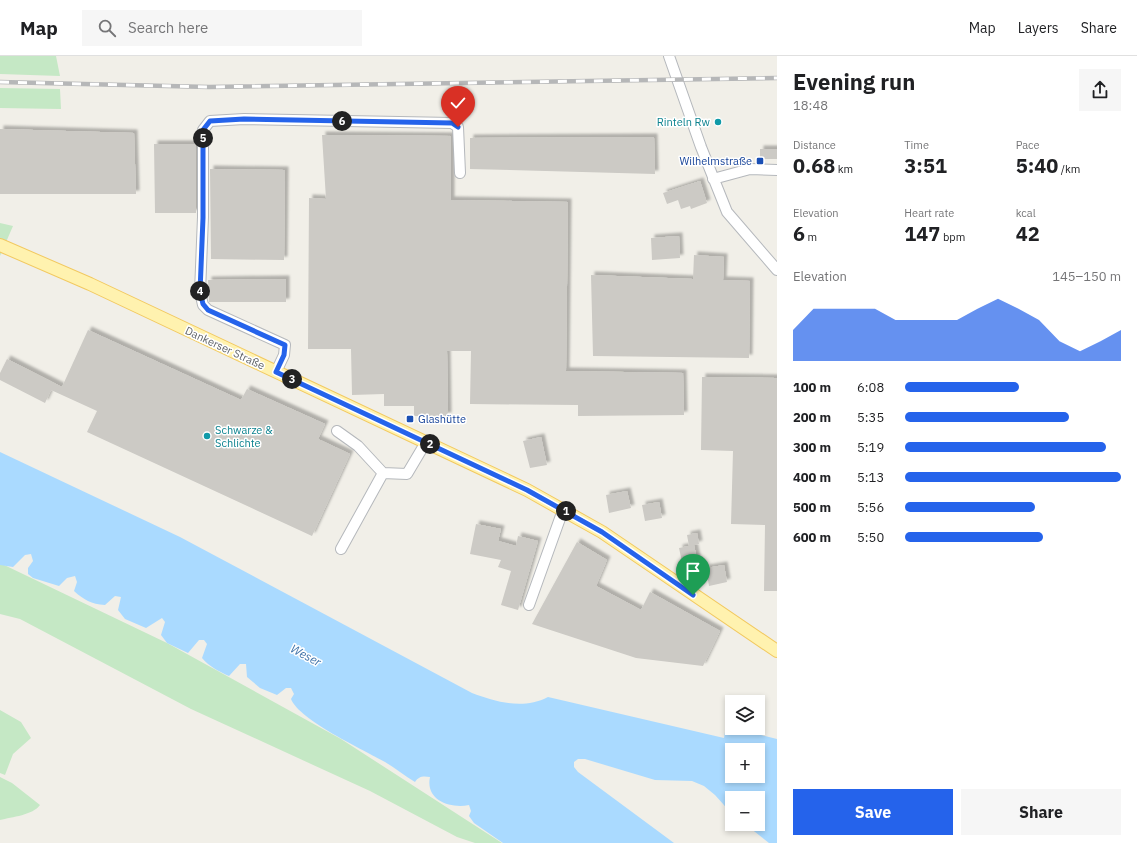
<!DOCTYPE html>
<html lang="en">
<head>
<meta charset="utf-8">
<style>
  :root { --surface:#fff; --page:#f6f6f6; --text:#202124; --muted:#757577; --line:#e0e0e0; --accent:#2563eb }
  body { margin:0; font-family:"IBM Plex Sans",sans-serif; background:var(--page); color:var(--text); height:100vh; display:flex; flex-direction:column; font-size:15px; white-space:nowrap }
  * { box-sizing:border-box; margin:0 }
  p { font-size:13px; color:var(--muted) }
  .icon { flex:none; width:22px; height:22px; fill:none; stroke:currentColor; stroke-width:2; stroke-linecap:round; stroke-linejoin:round }
  .map { position:relative; flex:1; overflow:hidden }
  .drawer { display:flex; flex-direction:column; background:var(--surface); width:360px }
  .drawer>* { flex:none }
  .tools { position:absolute; left:725px; top:639px; display:grid; gap:8px }
  .tools a { display:grid; place-items:center; width:40px; height:40px; border-radius:0px; background:var(--surface); box-shadow:0 2px 6px #0003; font-size:20px }
  .pin { position:absolute; display:grid; place-items:center; width:34px; height:34px; color:#fff; margin:-41px -17px; border-radius:50% 50% 50% 0; rotate:-45deg; box-shadow:0 0 4px #0007 }
  .pin .icon { rotate:45deg }
  .km { position:absolute; width:20px; height:20px; margin:-10px; border-radius:50%; background:#222; color:#fff; font-size:11px; line-height:20px; text-align:center }
  .round { display:grid; place-items:center; flex:none; width:42px; height:42px; border-radius:0px; background:var(--page) }
  .head { display:flex; align-items:center; justify-content:space-between; height:68px; padding:0 16px }
  h1 { font-size:22px; font-weight:800; line-height:30px }
  .metrics { display:grid; grid-template-columns:repeat(3,1fr); gap:6px; height:68px; padding:4px 16px }
  .metrics div { display:grid; align-content:center }
  .metrics b { font-size:20px; font-weight:800 }
  .metrics small { font-size:11px; font-weight:400 }
  .metrics p { font-size:11px }
  .chart { height:112px; padding:8px 16px }
  .chart p { display:flex; justify-content:space-between }
  .chart svg { width:100%; height:72px; margin-top:4px; fill:var(--accent); opacity:.7 }
  .action { display:flex; gap:8px; margin-top:auto; padding:8px 16px }
  .action a { flex:1; height:46px; border-radius:0px; background:var(--accent); color:#fff; font-size:16px; font-weight:800; line-height:46px; text-align:center }
  .action a+a { background:var(--page); color:var(--text) }
  ul { padding:0 16px; list-style:none; font-size:13px }
  li { display:grid; grid-template-columns:64px 48px 1fr; align-items:center; height:30px }
  li i { height:10px; border-radius:5px; background:var(--accent) }
  header { display:flex; align-items:center; gap:24px; box-sizing:border-box; height:56px; padding:0 20px; background:var(--surface); border-bottom:1px solid var(--line) }
  header strong { font-size:19px }
  nav { display:flex; gap:22px; margin-inline-start:auto; font-size:14px }
  .search { width:280px; height:36px; background:var(--page); display:flex; align-items:center; gap:10px; box-sizing:border-box; padding:0 14px; border-radius:0px; color:var(--muted); font-size:15px }
  main { display:flex; flex:1; min-height:0 }
  .map>svg:first-child { display:block }
  .green { fill:#c5e8c5 }
  .water { fill:#aadaff; fill-rule:evenodd }
  .building { fill:#cccac5; filter:url(#shadow) }
  .lines { fill:none; stroke-linecap:round; stroke-linejoin:round }
  .minor-casing { stroke:#b5b8bc; stroke-width:12 }
  .major-casing { stroke:#f2c960; stroke-width:14 }
  .minor { stroke:#fff; stroke-width:10 }
  .major { stroke:#fff2af; stroke-width:12 }
  .rail-casing { stroke:#b6b7b8; stroke-width:4.5 }
  .rail { stroke:#fff; stroke-width:3; stroke-dasharray:9; stroke-linecap:butt }
  .route-casing { stroke:#fff; stroke-width:8 }
  .route { stroke:#2563eb; stroke-width:5 }
  .culture-dot { fill:#0f9aa8; stroke:#fff; stroke-width:1.5 }
  .transit-dot { fill:#1a4fb4; stroke:#fff; stroke-width:1.5 }
  .labels { text-anchor:middle; dominant-baseline:central; stroke-width:3; stroke-linejoin:round; paint-order:stroke }
  .culture-label { font-size:11px; fill:#0d838f; stroke:#fff; text-anchor:end }
  .transit-label { font-size:11px; fill:#164399; stroke:#fff; text-anchor:end }
  .street-label { font-size:11px; fill:#5f6368; stroke:#fff }
  .water-label { font-size:12px; font-style:italic; fill:#4174aa; stroke:#fff }
</style>
</head>
<body>
<header>
<strong>Map</strong>
<div class="search"><svg class="icon" aria-label="search" viewBox="0 0 24 24"><circle cx="10" cy="10" r="6"/><path d="M15 15l6 6"/></svg>Search here</div>
<nav><a>Map</a><a>Layers</a><a>Share</a></nav>
</header>
<main>
<div class="map">
<svg width="777" height="787" viewBox="0 0 777 787">
  <defs>
    <filter id="shadow"><feDropShadow dx="3.5" dy="-3.5" stdDeviation="1" flood-color="#0004"/></filter>
  </defs>
  <rect width="100%" height="100%" fill="#f1efe8"/>
  <!-- green -->
  <path class="green" d="M 0,0 L 56,0 L 60,20 L 0,18 Z
    M 0,32 L 60,33 L 61,53 L 0,52 Z
    M 0,167 L 13,170 L 0,200 Z
    M 0,507 L 167,587 L 341,683 L 502,787 L 475,787 L 457,781 L 370,735 L 191,653 L 20,563 L 0,558 Z
    M 0,654 L 21,666 L 31,682 L 13,698 L 5,719 L 0,717 Z
    M 0,721 L 12,727 L 40,749 C 33,759 12,761 0,764 Z"/>
  <!-- water -->
  <path class="water" d="M 0,396 L 180,481 L 472,637 C 496,646 523,654 548,641 L 724,682 L 726,670 L 777,683 L 777,787 L 769,787 L 745,768 L 758,768 L 758,742 L 732,742 L 732,758 L 715,739 L 704,730 L 692,725 L 655,724 L 585,703 L 578,703 L 574,706 L 574,711 L 578,716 L 674,787 L 503,787 L 474,767 L 469,760 L 471,755 L 469,749 C 450,753 425,744 430,721 C 423,720 419,720 415,726 C 405,720 395,712 385,706 C 364,694 299,664 291,643 L 294,638 L 291,632 L 286,632 L 277,639 L 260,632 L 247,621 L 246,608 L 240,608 L 229,620 C 218,615 210,611 202,602 L 207,588 L 204,584 L 199,584 L 188,597 L 167,587 L 161,579 L 165,566 L 162,562 L 146,572 L 125,563 L 118,554 L 121,541 L 115,540 L 105,549 C 91,548 84,544 74,535 L 77,526 L 75,520 L 67,522 L 59,530 L 33,522 L 28,518 L 28,512 L 33,505 L 31,498 L 25,499 L 13,511 L 0,509 ZM 732,694 L 758,694 L 758,720 L 732,720 Z"/>
  <!-- building -->
  <path class="building" d="M 0,73 L 134,77 L 136,138 L 0,138 Z
    M 322,79 L 451,80 L 451,144 L 568,146 L 566,315 L 683,317 L 684,359 L 578,360 L 578,349 L 470,348 L 471,295 L 447,295 L 448,360 L 414,360 L 414,350 L 384,350 L 384,338 L 352,339 L 351,293 L 308,293 L 309,142 L 326,143 Z
    M 654,81 L 655,118 L 470,113 L 470,82 Z
    M 154,88 L 196,88 L 196,157 L 155,157 Z
    M 760,93 L 777,93 L 777,103 L 760,103 Z
    M 210,113 L 285,114 L 284,204 L 211,203 Z
    M 700,125 L 707,147 L 691,153 L 690,150 L 681,153 L 678,144 L 667,148 L 663,137 Z
    M 679,180 L 680,202 L 652,204 L 651,182 Z
    M 694,199 L 724,201 L 723,224 L 750,225 L 749,302 L 593,300 L 591,219 L 693,223 Z
    M 286,223 L 286,246 L 209,246 L 208,224 Z
    M 88,274 L 241,344 L 247,333 L 325,368 L 318,383 L 350,398 L 312,480 L 87,376 L 97,355 L 51,334 L 45,347 L 0,324 L 0,317 L 7,303 L 62,331 Z
    M 702,321 L 777,322 L 777,535 L 764,535 L 765,469 L 731,468 L 733,395 L 701,394 Z
    M 541,381 L 547,409 L 530,412 L 523,385 Z
    M 627,435 L 631,452 L 609,457 L 606,439 Z
    M 659,446 L 662,462 L 645,465 L 642,449 Z
    M 476,468 L 501,473 L 498,485 L 516,490 L 518,480 L 538,485 L 518,554 L 501,549 L 511,515 L 498,511 L 501,504 L 470,498 Z
    M 697,477 L 699,488 L 689,490 L 687,479 Z
    M 577,486 L 607,504 L 596,530 L 641,554 L 650,536 L 720,575 L 703,610 L 636,602 L 532,568 Z
    M 694,489 L 698,508 L 683,511 L 679,492 Z
    M 724,509 L 727,526 L 709,530 L 706,512 Z"/>
  <g class="lines">
    <!-- minor casing -->
    <g class="minor-casing">
      <path id="minor" d="M 669,0 L 701,91 L 727,156 L 777,214
        M 713,123 L 750,113 L 777,114
        M 276,316 L 284,299 L 285,289 L 208,254 L 203,249 L 200,236 L 203,161 L 203,74 L 210,65 L 244,63 L 452,67 L 458,71 L 460,117
        M 337,375 L 358,390 L 383,417
        M 341,493 L 383,417 L 407,418 L 426,386
        M 529,549 L 563,454"/>
    </g>
    <!-- major casing -->
    <g class="major-casing">
      <path id="major" d="M 0,189 L 90,228 L 527,434 L 602,476 L 777,595"/>
    </g>
    <!-- minor -->
    <use href="#minor" class="minor"/>
    <!-- major -->
    <use href="#major" class="major"/>
    <!-- rail casing -->
    <g class="rail-casing">
      <path id="rail" d="M 0,26 L 209,31 L 777,22"/>
    </g>
    <!-- rail -->
    <use href="#rail" class="rail"/>
  </g>
  <g class="lines">
    <!-- route casing -->
    <g class="route-casing">
      <path id="route" d="M 458,71 L 452,67 L 244,63 L 210,65 L 203,74 L 203,162 L 200,236 L 203,248 L 208,254 L 285,289 L 284,299 L 276,316 L 527,434 L 602,476 L 693,539"/>
    </g>
    <!-- route -->
    <use href="#route" class="route"/>
  </g>
  <!-- markers -->
  <g class="culture-dot">
    <circle cx="718" cy="66" r="4"/>
    <circle cx="207" cy="380" r="4"/>
  </g>
  <g class="transit-dot">
    <rect x="756" y="101" width="8" height="8" rx="2"/>
    <rect x="406" y="359" width="8" height="8" rx="2"/>
  </g>
  <g class="labels">
    <!-- culture labels -->
    <g class="culture-label">
      <text x="710" y="66">Rinteln Rw</text>
      <text x="215" y="374" text-anchor="start">Schwarze &amp;<tspan x="215" dy="13">Schlichte</tspan></text>
    </g>
    <!-- transit labels -->
    <g class="transit-label">
      <text x="752" y="105">Wilhelmstraße</text>
      <text x="418" y="363" text-anchor="start">Glashütte</text>
    </g>
    <!-- street labels -->
    <g class="street-label">
      <text transform="translate(225 292) rotate(25)">Dankerser Straße</text>
    </g>
    <!-- water labels -->
    <g class="water-label">
      <text transform="translate(306 599) rotate(28)">Weser</text>
    </g>
  </g>
</svg>
<div class="tools">
<a><svg class="icon" aria-label="layers" viewBox="0 0 24 24"><path d="M12 4l9 5-9 5-9-5zM3 14l9 5 9-5"/></svg></a>
<a>+</a>
<a>−</a>
</div>
<div class="pin" style="left:693px;top:539px;background:#1e9e55"><svg class="icon" aria-label="arrive" viewBox="0 0 24 24"><path d="M6 21V4h12l-3 4 3 4H6"/></svg></div>
<div class="pin" style="left:458px;top:71px;background:#d93025"><svg class="icon" aria-label="check" viewBox="0 0 24 24"><path d="M5 12l5 5 9-10"/></svg></div>
<b class="km" style="left:566px;top:455px">1</b>
<b class="km" style="left:430px;top:388px">2</b>
<b class="km" style="left:292px;top:323px">3</b>
<b class="km" style="left:200px;top:235px">4</b>
<b class="km" style="left:203px;top:82px">5</b>
<b class="km" style="left:342px;top:65px">6</b>
</div>
<section class="drawer">
<div class="head"><div><h1>Evening run</h1><p>18:48</p></div><a class="round"><svg class="icon" aria-label="share" viewBox="0 0 24 24"><path d="M12 15V3M7 8l5-5 5 5M5 13v7h14v-7"/></svg></a></div>
<div class="metrics">
<div><p>Distance</p><b>0.68<small> km</small></b></div>
<div><p>Time</p><b>3:51</b></div>
<div><p>Pace</p><b>5:40<small> /km</small></b></div>
</div>
<div class="metrics">
<div><p>Elevation</p><b>6<small> m</small></b></div>
<div><p>Heart rate</p><b>147<small> bpm</small></b></div>
<div><p>kcal</p><b>42</b></div>
</div>
<div class="chart"><p><span>Elevation</span>145–150 m</p>
<svg viewBox="0 0 160 44" preserveAspectRatio="none"><path d="M0 44V25L10 12L20 12L30 12L40 12L50 19L60 19L70 19L80 19L90 12L100 6L110 12L120 19L130 32L140 38L150 32L160 25V44z"/></svg>
</div>
<ul>
<li><b>100 m</b>6:08<i style="width:53%"></i></li>
<li><b>200 m</b>5:35<i style="width:76%"></i></li>
<li><b>300 m</b>5:19<i style="width:93%"></i></li>
<li><b>400 m</b>5:13<i style="width:100%"></i></li>
<li><b>500 m</b>5:56<i style="width:60%"></i></li>
<li><b>600 m</b>5:50<i style="width:64%"></i></li>
</ul>
<div class="action"><a>Save</a><a>Share</a></div>
</section>
</main>
</body>
</html>
